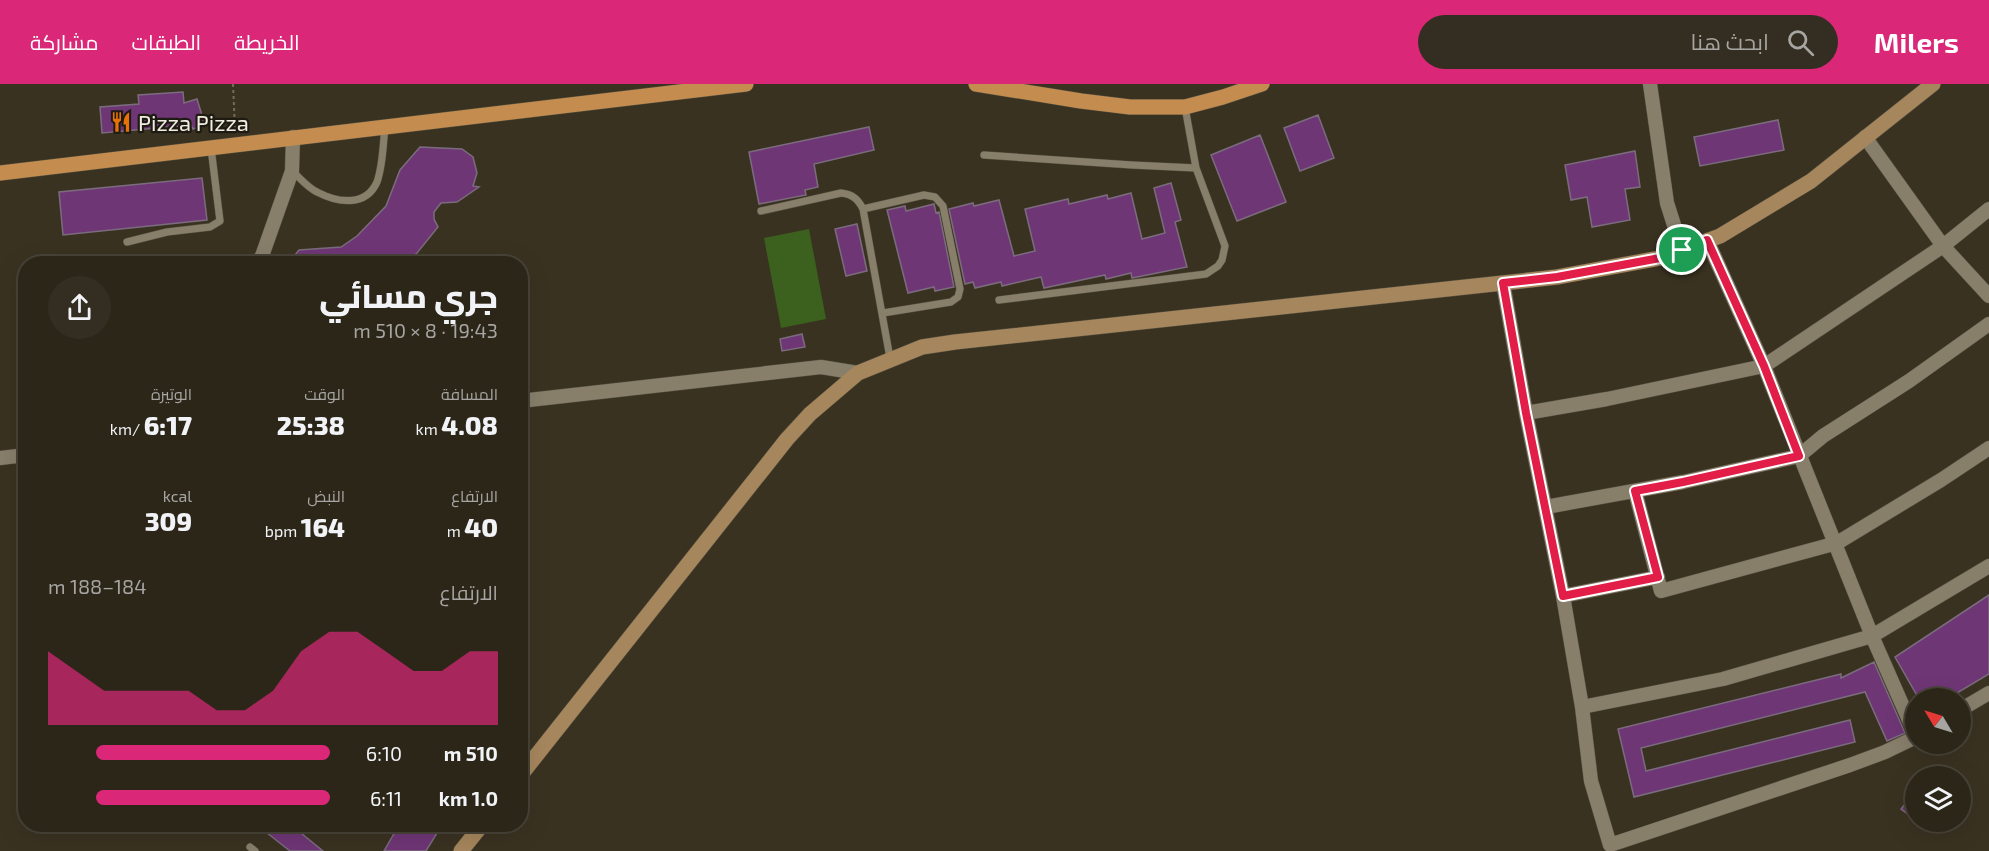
<!DOCTYPE html>
<html lang="ar">
<head>
<meta charset="utf-8">
<style>
  :root { --surface:#2c2619; --page:#342e22; --text:#f1f3f6; --muted:#a6a5a2; --line:#484338; --accent:#db2777 }
  body { margin:0; font-family:"Exo 2",Cairo,sans-serif; background:var(--page); color:var(--text); direction:rtl; height:100vh; display:flex; flex-direction:column; font-size:22px; white-space:nowrap }
  * { box-sizing:border-box; margin:0 }
  p { font-size:20px; color:var(--muted) }
  .icon { flex:none; width:33px; height:33px; fill:none; stroke:currentColor; stroke-width:2; stroke-linecap:round; stroke-linejoin:round }
  .map { position:relative; flex:1; overflow:hidden; direction:ltr }
  .panel { position:absolute; left:18px; top:172px; width:510px; height:576px; display:flex; flex-direction:column; background:var(--surface); border-radius:24px; box-shadow:0 6px 24px #0002,0 0 0 2px var(--line); direction:rtl }
  .panel>* { flex:none }
  .needle { width:39px; rotate:308deg }
  .controls { position:absolute; left:1905px; top:604px; display:grid; gap:12px }
  .controls a { display:grid; place-items:center; width:66px; height:66px; border-radius:50%; background:var(--surface); box-shadow:0 6px 24px #0002,0 0 0 2px var(--line); font-size:30px }
  .pin { position:absolute; display:grid; place-items:center; width:51px; height:51px; color:#fff; margin:-26px; border:3px solid #fff; border-radius:50%; box-shadow:0 2px 6px #0007 }
  .round { display:grid; place-items:center; flex:none; width:63px; height:63px; border-radius:32px; background:var(--page) }
  .head { display:flex; align-items:center; justify-content:space-between; height:102px; padding:0 30px }
  h1 { font-size:33px; font-weight:800; line-height:45px }
  .figures { display:grid; grid-template-columns:repeat(3,1fr); gap:9px; height:102px; padding:6px 30px }
  .figures div { display:grid; align-content:center }
  .figures b { font-size:26px; font-weight:800 }
  .figures small { font-size:16px; font-weight:400 }
  .figures p { font-size:16px }
  .chart { height:168px; padding:12px 30px }
  .chart p { display:flex; justify-content:space-between }
  .chart svg { width:100%; height:108px; margin-top:6px; fill:var(--accent); opacity:.7 }
  ul { padding:0 30px; list-style:none; font-size:20px }
  li { display:grid; grid-template-columns:96px 72px 1fr; align-items:center; height:45px }
  li i { height:15px; border-radius:8px; background:var(--accent) }
  header { display:flex; align-items:center; gap:36px; box-sizing:border-box; height:84px; padding:0 30px; background:var(--accent); color:#fff }
  header strong { font-size:28px }
  nav { display:flex; gap:33px; margin-inline-start:auto; font-size:21px }
  .search { width:420px; height:54px; background:var(--page); display:flex; align-items:center; gap:15px; box-sizing:border-box; padding:0 21px; border-radius:33px; color:var(--muted); font-size:22px }
  .map>svg:first-child { display:block }
  .green { fill:#3c601e }
  .building { fill:#6f3676; stroke:#7b6c7d; stroke-width:1.5 }
  .lines { fill:none; stroke-linecap:round; stroke-linejoin:round }
  .service-casing { stroke:#575141; stroke-width:8 }
  .minor-casing { stroke:#575141; stroke-width:15 }
  .secondary-casing { stroke:#575141; stroke-width:16 }
  .primary-casing { stroke:#575141; stroke-width:16 }
  .path { stroke:#746d5d; stroke-width:2; stroke-dasharray:3 3; stroke-linecap:butt }
  .service { stroke:#887f6b; stroke-width:7 }
  .minor { stroke:#887f6b; stroke-width:14 }
  .secondary { stroke:#a6865d; stroke-width:15 }
  .primary { stroke:#c48d4f; stroke-width:15 }
  .route-casing { stroke:#fff; stroke-width:12 }
  .route { stroke:#e11d48; stroke-width:8 }
  .labels { text-anchor:middle; dominant-baseline:central; stroke-width:4.5; stroke-linejoin:round; paint-order:stroke }
  .poi-label { font-size:22px; fill:#f2ede2; stroke:#1e1b13; text-anchor:start }
</style>
</head>
<body>
<header>
<strong>Milers</strong>
<div class="search"><svg class="icon" aria-label="search" viewBox="0 0 24 24"><circle cx="10" cy="10" r="6"/><path d="M15 15l6 6"/></svg>ابحث هنا</div>
<nav><a>الخريطة</a><a>الطبقات</a><a>مشاركة</a></nav>
</header>
<div class="map">
<svg width="1989" height="767" viewBox="0 0 1989 767">
  <rect width="100%" height="100%" fill="#3a3221"/>
  <!-- green -->
  <path class="green" d="M 809,145 L 826,235 L 781,244 L 764,154 Z"/>
  <!-- building -->
  <path class="building" d="M 183,8 L 184,19 L 197,15 L 205,41 L 193,45 L 191,41 L 102,49 L 100,23 L 139,20 L 138,11 Z
    M 1318,31 L 1334,74 L 1300,87 L 1284,44 Z
    M 1778,36 L 1784,66 L 1700,82 L 1694,53 Z
    M 869,43 L 874,66 L 814,80 L 818,103 L 805,106 L 806,111 L 759,120 L 749,68 Z
    M 1260,51 L 1286,118 L 1237,137 L 1211,71 Z
    M 420,63 L 462,65 L 473,73 L 477,89 L 473,102 L 479,103 L 457,118 L 441,119 L 434,128 L 434,135 L 438,143 L 417,169 L 403,180 L 288,180 L 299,166 L 341,163 L 357,152 L 386,122 L 400,86 Z
    M 1635,67 L 1640,103 L 1625,105 L 1630,136 L 1592,143 L 1587,113 L 1571,116 L 1565,81 Z
    M 202,94 L 207,136 L 63,151 L 59,108 Z
    M 1171,99 L 1181,136 L 1175,138 L 1187,183 L 1132,194 L 1131,189 L 1106,195 L 1105,191 L 1044,204 L 1041,193 L 1002,202 L 1001,198 L 975,204 L 973,198 L 965,200 L 949,125 L 973,119 L 974,122 L 999,116 L 1014,172 L 1035,167 L 1025,125 L 1068,115 L 1069,120 L 1107,111 L 1108,115 L 1131,109 L 1142,155 L 1165,149 L 1154,104 Z
    M 934,120 L 936,129 L 939,128 L 954,203 L 935,207 L 934,203 L 908,209 L 887,126 L 905,122 L 906,127 Z
    M 857,140 L 867,187 L 846,192 L 835,145 Z
    M 802,250 L 805,263 L 782,267 L 780,255 Z
    M 1989,511 L 1989,590 L 1947,615 L 1919,615 L 1895,573 Z
    M 1874,578 L 1905,649 L 1887,657 L 1865,608 L 1641,664 L 1646,687 L 1850,636 L 1855,658 L 1634,713 L 1618,645 L 1841,590 L 1841,594 Z
    M 1916,706 L 1916,736 L 1901,725 Z
    M 257,741 L 307,741 L 301,749 L 323,767 L 290,767 Z
    M 399,741 L 442,741 L 426,767 L 384,767 Z"/>
  <g class="lines">
    <!-- service casing -->
    <g class="service-casing">
      <path id="service" d="M 984,71 L 1132,81 L 1196,84
        M 292,87 C 300,94 308,104 317,108 C 338,119 366,123 377,98 C 383,81 383,60 385,43
        M 863,125 L 924,111 L 935,113 L 943,122 L 960,205 L 958,213 L 951,218 L 883,229
        M 761,127 L 841,109 C 852,110 858,115 863,125 L 890,274
        M 127,158 L 167,148 L 210,143 L 220,137 L 211,64
        M 999,216 L 1206,190 L 1218,182 L 1222,176 L 1225,162 L 1196,84 L 1185,23
        M 250,763 L 255,767"/>
    </g>
    <!-- minor casing -->
    <g class="minor-casing">
      <path id="minor" d="M 1650,0 L 1667,119 L 1682,166
        M 1865,53 L 1943,162 L 1989,212
        M 1707,156 L 1764,282 L 1872,552 L 1916,652
        M 256,180 L 262,172 L 292,87 L 293,53
        M 1503,199 L 1526,329 L 1563,512 L 1582,623 L 1591,697 L 1610,761 L 1850,681 L 1885,668 L 1916,653
        M 520,317 L 821,283 L 858,289
        M 1526,329 L 1607,315 L 1764,282 L 1943,162 L 1989,125
        M 0,374 L 26,371
        M 1635,407 L 1661,507 L 1837,459 L 1941,396 L 1989,364
        M 1546,423 L 1683,398 L 1799,372 L 1823,352 L 1909,297 L 1989,240
        M 1563,512 L 1658,493
        M 1582,623 L 1723,595 L 1872,552 L 1989,482
        M 1960,626 L 1989,609"/>
    </g>
    <!-- secondary casing -->
    <g class="secondary-casing">
      <path id="secondary" d="M 520,692 L 787,355 L 810,330 L 858,289 L 922,263 L 955,258 L 1503,199 L 1557,193 L 1660,174 L 1720,152 L 1811,97 L 1933,0
        M 461,767 L 482,741"/>
    </g>
    <!-- primary casing -->
    <g class="primary-casing">
      <path id="primary" d="M 976,0 L 1081,17 L 1130,23 L 1185,23 L 1223,13 L 1262,0
        M 0,89 L 746,0"/>
    </g>
    <!-- path -->
    <path class="path" d="M 233,0 L 235,45"/>
    <!-- service -->
    <use href="#service" class="service"/>
    <!-- minor -->
    <use href="#minor" class="minor"/>
    <!-- secondary -->
    <use href="#secondary" class="secondary"/>
    <!-- primary -->
    <use href="#primary" class="primary"/>
  </g>
  <g class="lines">
    <!-- route casing -->
    <g class="route-casing">
      <path id="route" d="M 1707,156 L 1764,282 L 1799,372 L 1683,398 L 1635,407 L 1658,493 L 1563,512 L 1526,329 L 1503,199 L 1557,193 L 1660,174 Z"/>
    </g>
    <!-- route -->
    <use href="#route" class="route"/>
  </g>
  <!-- icons -->
  <defs>
    <g id="restaurant-bare" transform="scale(1.62)"><path d="M-5-6h1v4h1v-4h1v4h1v-4h1v5L-1.5 .5V6h-2V.5L-5-1ZM5-6V6H3V1.5H1.5Q1.5-4 5-6Z" fill="#e8710a" stroke="#1e1b13" stroke-width="2.5" paint-order="stroke"/></g>
  </defs>
  <g fill-rule="evenodd">
    <use href="#restaurant-bare" x="121" y="38"/>
  </g>
  <g class="labels">
    <!-- poi labels -->
    <g class="poi-label">
      <text x="138" y="38">Pizza Pizza</text>
    </g>
  </g>
</svg>
<div class="controls">
<a><svg class="needle" viewBox="-14 -14 28 28"><path d="M0-13l5 13h-10z" fill="#e53935"/><path d="M0 13l5-13h-10z" fill="#a6a5a2"/></svg></a>
<a><svg class="icon" aria-label="layers" viewBox="0 0 24 24"><path d="M12 4l9 5-9 5-9-5zM3 14l9 5 9-5"/></svg></a>
</div>
<div class="pin" style="left:1682px;top:166px;background:#1e9e55"><svg class="icon" aria-label="arrive" viewBox="0 0 24 24"><path d="M6 21V4h12l-3 4 3 4H6"/></svg></div>
<section class="panel">
<div class="head"><div><h1>جري مسائي</h1><p>19:43 · 8 × 510 m</p></div><a class="round"><svg class="icon" aria-label="share" viewBox="0 0 24 24"><path d="M12 15V3M7 8l5-5 5 5M5 13v7h14v-7"/></svg></a></div>
<div class="figures">
<div><p>المسافة</p><b>4.08<small> km</small></b></div>
<div><p>الوقت</p><b>25:38</b></div>
<div><p>الوتيرة</p><b>6:17<small> /km</small></b></div>
</div>
<div class="figures">
<div><p>الارتفاع</p><b>40<small> m</small></b></div>
<div><p>النبض</p><b>164<small> bpm</small></b></div>
<div><p>kcal</p><b>309</b></div>
</div>
<div class="chart"><p><span>الارتفاع</span>184–188 m</p>
<svg viewBox="0 0 160 44" preserveAspectRatio="none"><path d="M0 44V14L10 22L20 30L30 30L40 30L50 30L60 38L70 38L80 30L90 14L100 6L110 6L120 14L130 22L140 22L150 14L160 14V44z"/></svg>
</div>
<ul>
<li><b>510 m</b>6:10<i style="width:83%"></i></li>
<li><b>1.0 km</b>6:11<i style="width:83%"></i></li>
</ul>
</section>
</div>
</body>
</html>
